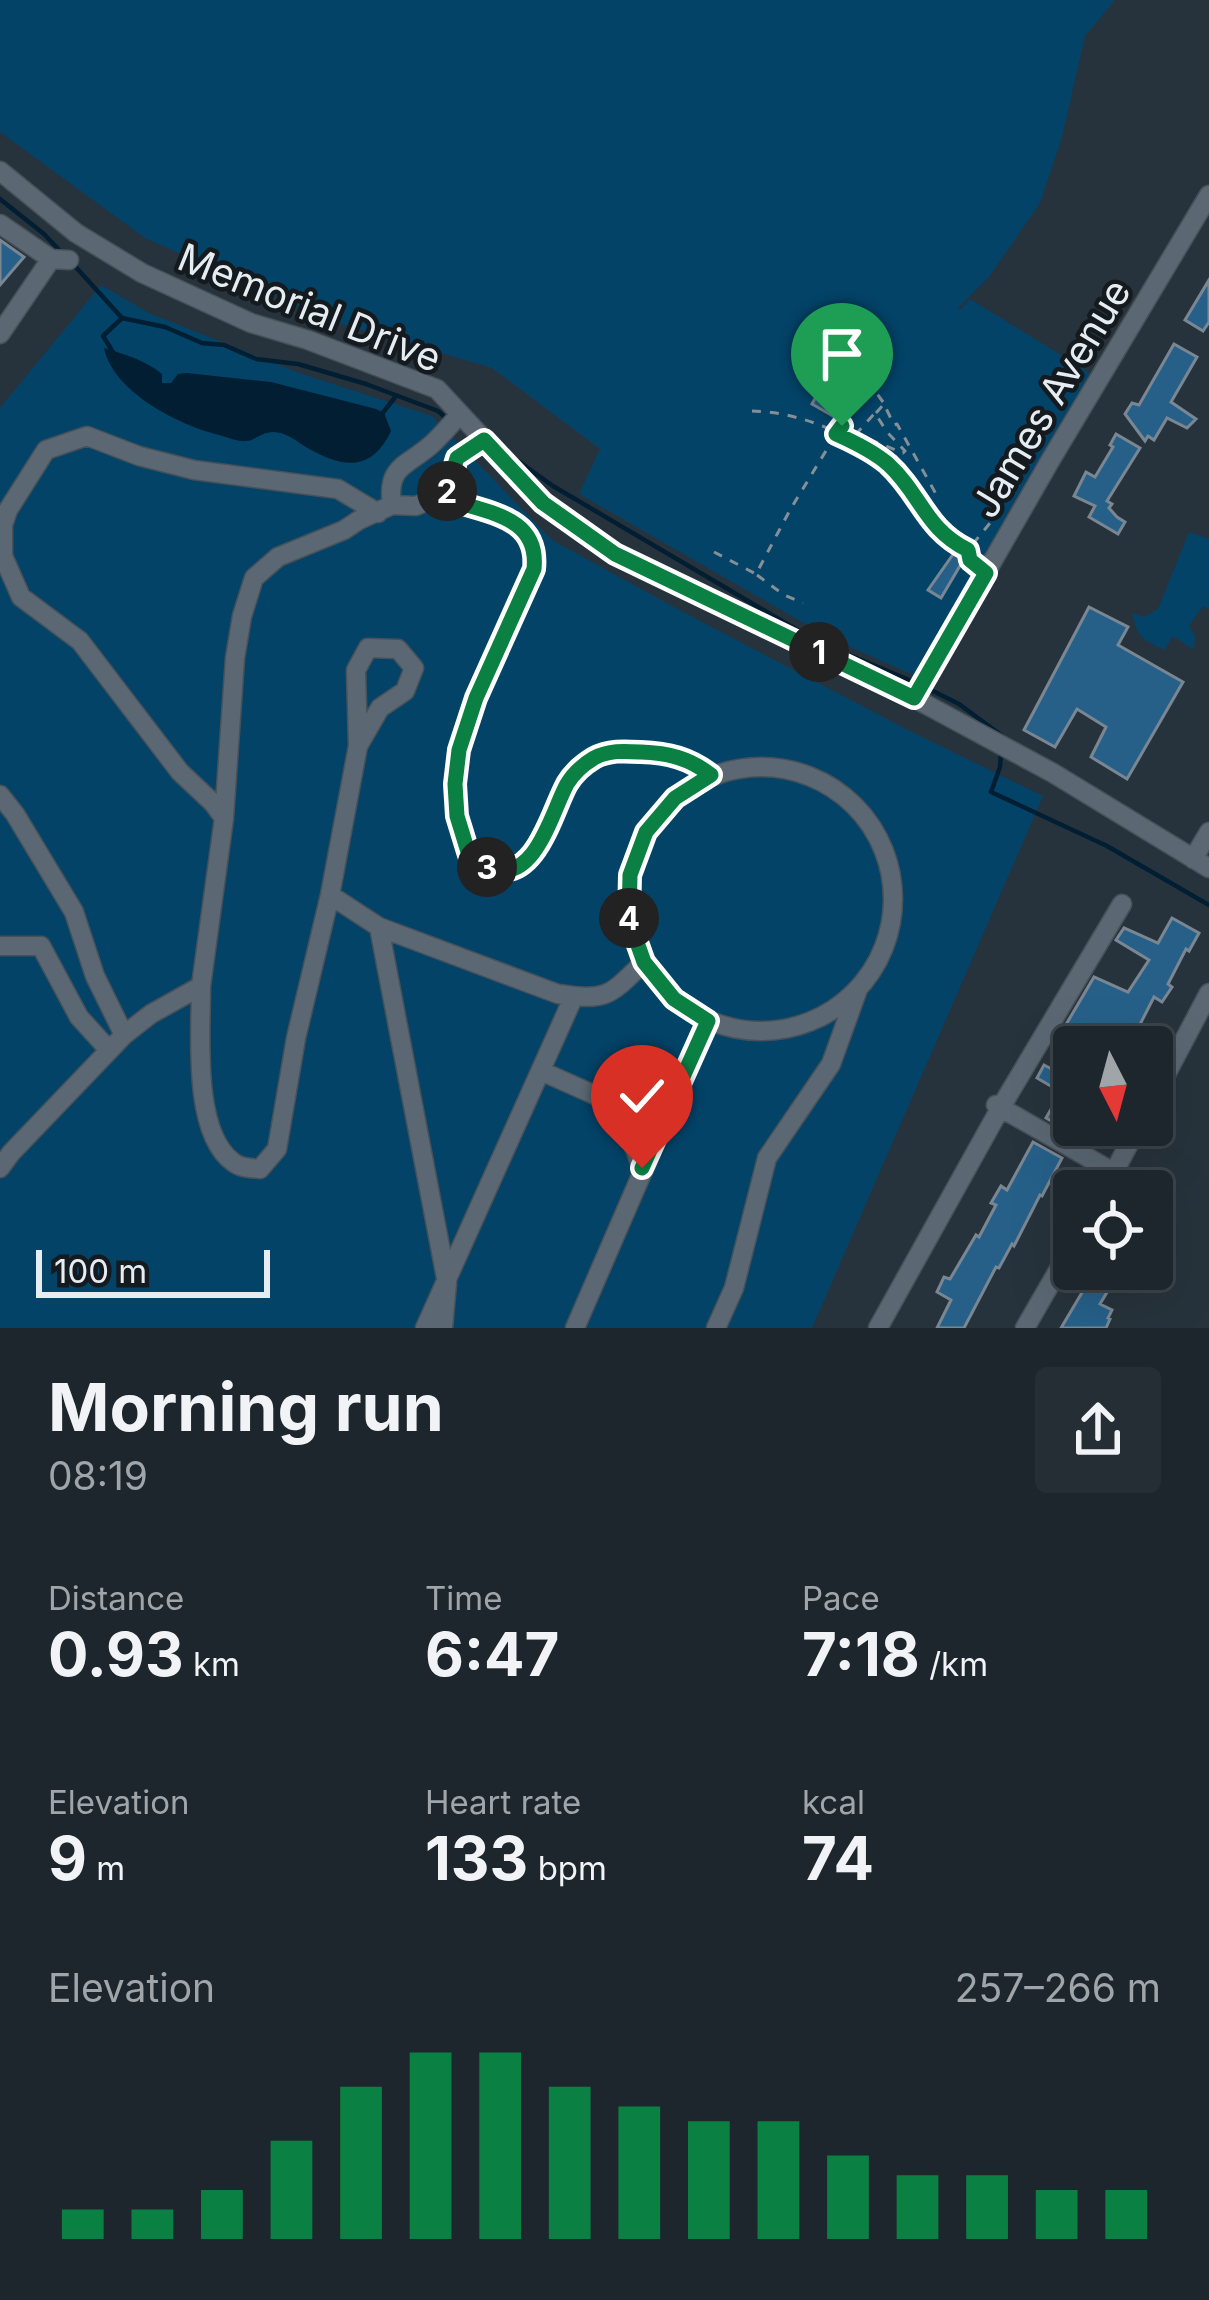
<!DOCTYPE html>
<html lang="en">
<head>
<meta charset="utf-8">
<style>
  :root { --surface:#1d262d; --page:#252e35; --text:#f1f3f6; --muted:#a0a5aa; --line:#3b4349; --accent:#0b8043 }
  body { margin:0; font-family:Inter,sans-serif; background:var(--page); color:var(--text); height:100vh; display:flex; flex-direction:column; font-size:45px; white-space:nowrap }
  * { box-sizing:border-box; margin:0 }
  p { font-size:39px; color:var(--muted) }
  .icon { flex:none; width:66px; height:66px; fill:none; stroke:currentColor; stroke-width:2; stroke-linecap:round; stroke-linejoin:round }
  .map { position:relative; height:1328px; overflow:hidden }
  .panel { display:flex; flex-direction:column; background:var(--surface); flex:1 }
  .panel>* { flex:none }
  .needle { width:78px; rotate:174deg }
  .tools { position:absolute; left:1053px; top:1026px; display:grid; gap:24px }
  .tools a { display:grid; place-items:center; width:120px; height:120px; border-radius:12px; background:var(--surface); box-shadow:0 12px 48px #0002,0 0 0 3px var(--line); font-size:60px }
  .scale { position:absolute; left:36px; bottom:30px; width:234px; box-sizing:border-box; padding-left:12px; border:6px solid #e5edf3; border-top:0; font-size:33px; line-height:42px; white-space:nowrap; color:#e5edf3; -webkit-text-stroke:9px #141a1e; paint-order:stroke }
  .pin { position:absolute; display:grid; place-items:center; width:102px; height:102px; color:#fff; margin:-123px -51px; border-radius:50% 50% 50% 0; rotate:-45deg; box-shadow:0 0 12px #0007 }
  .pin .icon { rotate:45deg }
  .km { position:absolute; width:60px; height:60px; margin:-30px; border-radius:50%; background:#222; color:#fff; font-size:33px; line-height:60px; text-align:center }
  .round { display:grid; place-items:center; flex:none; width:126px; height:126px; border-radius:12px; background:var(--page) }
  .headline { display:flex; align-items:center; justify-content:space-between; height:204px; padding:0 48px }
  h1 { font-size:66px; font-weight:700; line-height:90px }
  .stats { display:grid; grid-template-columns:repeat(3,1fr); gap:18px; height:204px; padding:12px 48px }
  .stats div { display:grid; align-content:center }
  .stats b { font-size:60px; font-weight:700 }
  .stats small { font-size:33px; font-weight:400 }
  .stats p { font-size:33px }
  .chart { height:336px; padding:24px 48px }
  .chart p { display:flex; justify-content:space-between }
  .chart svg { width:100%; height:216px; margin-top:12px; stroke:var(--accent); stroke-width:6 }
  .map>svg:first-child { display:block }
  .green { fill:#034368 }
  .water { fill:#011e33 }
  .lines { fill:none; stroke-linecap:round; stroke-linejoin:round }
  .stream { stroke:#011e33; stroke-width:4.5 }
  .building { fill:#266089; stroke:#7a8793; stroke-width:3 }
  .minor-casing { stroke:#475159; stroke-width:21 }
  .path { stroke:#858f96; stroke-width:3; stroke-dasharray:9 9; stroke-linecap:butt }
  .minor { stroke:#5b6873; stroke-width:18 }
  .route-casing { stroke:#fff; stroke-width:24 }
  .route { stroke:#0b8043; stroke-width:15 }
  .labels { text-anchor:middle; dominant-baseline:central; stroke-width:9; stroke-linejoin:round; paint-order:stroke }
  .street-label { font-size:39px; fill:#e5edf3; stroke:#141a1e }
</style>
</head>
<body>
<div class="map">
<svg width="1209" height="1328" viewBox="0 0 1209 1328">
  <rect width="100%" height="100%" fill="#27333c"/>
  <!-- green -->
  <path class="green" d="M 0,0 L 1115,0 L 1085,36 L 1062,137 L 1040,203 L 989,277 L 957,309 L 961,309 L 970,299 L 1090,373 L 1091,383 L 920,678 L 830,638 L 579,494 L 600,449 L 492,368 L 328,320 L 145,238 L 0,132 Z
    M 101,285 L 149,313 L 299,373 L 432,416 L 552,540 L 685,613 L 910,731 L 1043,796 L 812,1328 L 0,1328 L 0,408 Z
    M 1189,532 L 1209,539 L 1209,610 L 1203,606 L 1189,626 L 1195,636 L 1194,650 L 1173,636 L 1164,650 C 1142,639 1138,638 1132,613 L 1144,617 L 1158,609 Z"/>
  <!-- water -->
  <path class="water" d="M 104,348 C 124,354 145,360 162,374 L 162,383 L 171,383 L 178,374 L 187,373 L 271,382 L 376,409 L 384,413 L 391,431 C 371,473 342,468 306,447 C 296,441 286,432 273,432 C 263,432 255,440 246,441 C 238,442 227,437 219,435 C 179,425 113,392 104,348 Z"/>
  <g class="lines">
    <!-- stream -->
    <path class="stream" d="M 0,199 L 44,234 L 61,252
      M 73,264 L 122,318 L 165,327 L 202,343 L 224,345 L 256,359 L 298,364 L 366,384 L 438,411 L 446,418
      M 114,354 L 103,336 L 122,318
      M 381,415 L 396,396
      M 507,453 L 553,486 L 816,641 L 914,682
      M 925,687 L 959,704 L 1001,735
      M 1001,752 L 1000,767 L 991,792 L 1107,846 L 1209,905"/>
  </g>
  <!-- building -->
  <path class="building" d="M 0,240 L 24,257 L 0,285 Z
    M 1209,280 L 1209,322 L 1203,331 L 1185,320 Z
    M 1174,344 L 1197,357 L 1171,402 L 1196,419 L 1187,428 L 1167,418 L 1154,440 L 1148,436 L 1145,441 L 1125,414 L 1132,403 L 1139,405 Z
    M 823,384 L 853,402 L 840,420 L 812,404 Z
    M 1116,434 L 1140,448 L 1107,501 L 1112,504 L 1109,508 L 1117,517 L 1125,522 L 1118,534 L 1089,517 L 1095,506 L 1074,496 L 1086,472 L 1095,477 L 1113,447 L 1110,445 Z
    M 954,553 L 964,559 L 941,598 L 928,590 Z
    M 1089,607 L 1128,627 L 1118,645 L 1183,682 L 1127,779 L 1091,757 L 1106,727 L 1077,709 L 1055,747 L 1024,730 Z
    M 1172,918 L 1199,933 L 1189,951 L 1186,949 L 1168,984 L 1172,987 L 1162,1002 L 1154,997 L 1131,1042 L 1126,1047 L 1088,1047 L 1061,1033 L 1094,977 L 1128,992 L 1149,960 L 1116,940 L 1124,928 L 1158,943 Z
    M 1044,1065 L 1069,1078 L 1074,1069 L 1074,1134 L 1046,1118 L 1061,1092 L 1037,1078 Z
    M 1033,1142 L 1062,1158 L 1042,1196 L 1040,1195 L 1014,1246 L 1012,1244 L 999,1268 L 996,1267 L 964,1328 L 937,1328 L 951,1300 L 937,1292 L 944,1277 L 950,1279 L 976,1235 L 979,1237 L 996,1205 L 991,1203 L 1001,1186 L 1007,1190 Z
    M 1091,1269 L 1121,1269 L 1100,1304 L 1112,1310 L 1108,1318 L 1110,1319 L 1106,1328 L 1061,1328 L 1090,1279 L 1086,1277 Z"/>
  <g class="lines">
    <!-- minor casing -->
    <g class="minor-casing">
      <path id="minor" d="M 0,171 L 76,233 L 142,273 L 251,323 L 308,340 L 437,389 L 543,503 L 615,554 L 914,698 L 1053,773 L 1209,868
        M 0,224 L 51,259
        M 0,334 L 51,259 L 69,260
        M 460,414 C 451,424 442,435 432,444 C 408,466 386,465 392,505 L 416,506 L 447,492 L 457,458 L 484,440
        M 439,496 C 479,513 540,512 534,569 L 476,698 L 459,750 L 455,784 L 456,816 L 469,855 C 476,859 485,867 493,869 C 537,882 552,812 567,784 C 572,774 584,764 594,758 C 609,750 624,751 640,752 C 668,753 690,758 711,775
        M 914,698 L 1050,461 L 1209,195
        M629 899a132 132 0 1 1 264 0a132 132 0 1 1-264 0Z
        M 0,795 L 15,814 L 74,912 L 95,976 L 124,1035
        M 224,818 L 213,803 L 180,772 L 80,641 L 21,597 L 3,556 L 3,525 L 8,510 L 46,450 L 87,436 L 139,456 L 194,470 L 338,489 L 378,513
        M 1193,859 L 1209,832
        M 330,895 L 379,927 L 558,994 C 608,1001 609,996 644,962
        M 379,927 L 447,1283 L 443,1328
        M 0,946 L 41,946 L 79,1017 L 109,1050
        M 201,986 C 201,1033 192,1132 233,1162 C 240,1168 250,1168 260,1169 L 277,1149 L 296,1038 L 330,895 L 358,746 L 356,670 L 368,648 L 398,649 L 414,668 L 405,691 L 380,708 L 358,746
        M 541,1071 L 597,1096 L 625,1124 L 642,1168
        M 1152,1101 L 1209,993
        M 996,1105 L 1115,1173
        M 0,1168 L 11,1153 L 124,1035 L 151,1014 L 201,986 L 224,818 L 235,658 L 242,616 L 254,578 L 278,557 L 344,530 L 359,520 L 392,505
        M 1104,1191 L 1139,1125
        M 425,1328 L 574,996
        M 575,1328 L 708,1021
        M 716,1328 L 734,1288 L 767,1158 L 831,1064 L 857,992
        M 878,1328 L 1001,1107 L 1122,904
        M 1025,1328 L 1074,1243"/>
    </g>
    <!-- path -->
    <path class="path" d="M 883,402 L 859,369 L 865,357 L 887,347
      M 752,411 C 809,412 875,444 910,489 C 930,515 936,535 968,550
      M 876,413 L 884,404 L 894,425 L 897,424 L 936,494
      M 714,552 L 756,574 L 790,510 L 841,426 L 856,434 L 875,413 L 887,432 L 905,451 L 903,453 L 856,434
      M 971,560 L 968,550 L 990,523
      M 757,575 L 784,595 L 803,603"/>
    <!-- minor -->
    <use href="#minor" class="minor"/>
  </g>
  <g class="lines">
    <!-- route casing -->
    <g class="route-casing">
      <path id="route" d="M 642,1168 L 708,1021 L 674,999 L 644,962 L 629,920 L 630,875 L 646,832 L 675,798 L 711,775 C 689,758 668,753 641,752 C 624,751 609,750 594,758 C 584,764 573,774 567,784 C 552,811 536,882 493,869 C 485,867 476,859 469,855 L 457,816 L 455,784 L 459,750 L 476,698 L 534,569 C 540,512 479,513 440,496 L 447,492 L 457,458 L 484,440 L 543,503 L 615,554 L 914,698 L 986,573 L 970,560 L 968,550 C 925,529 921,494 888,464 C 873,451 854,442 836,434 L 842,426"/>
    </g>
    <!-- route -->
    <use href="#route" class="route"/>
  </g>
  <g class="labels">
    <!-- street labels -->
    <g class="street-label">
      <text transform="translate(310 307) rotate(22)">Memorial Drive</text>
      <text transform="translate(1050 398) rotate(-59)">James Avenue</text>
    </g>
  </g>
</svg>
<div class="tools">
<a><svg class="needle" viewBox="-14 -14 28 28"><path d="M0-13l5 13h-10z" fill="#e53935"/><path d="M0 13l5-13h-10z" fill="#a0a5aa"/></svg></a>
<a><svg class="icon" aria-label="locate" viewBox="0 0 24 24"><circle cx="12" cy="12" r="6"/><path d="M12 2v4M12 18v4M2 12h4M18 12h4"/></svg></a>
</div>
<div class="scale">100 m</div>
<div class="pin" style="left:842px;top:426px;background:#1e9e55"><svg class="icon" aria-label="arrive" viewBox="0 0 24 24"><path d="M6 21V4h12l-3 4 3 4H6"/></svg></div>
<div class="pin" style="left:642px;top:1168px;background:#d93025"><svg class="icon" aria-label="check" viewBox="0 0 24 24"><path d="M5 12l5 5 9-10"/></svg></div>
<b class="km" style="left:819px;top:652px">1</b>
<b class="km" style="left:447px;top:491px">2</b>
<b class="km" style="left:487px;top:867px">3</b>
<b class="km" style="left:629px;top:918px">4</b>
</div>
<section class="panel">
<div class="headline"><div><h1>Morning run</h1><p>08:19</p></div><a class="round"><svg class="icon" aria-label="share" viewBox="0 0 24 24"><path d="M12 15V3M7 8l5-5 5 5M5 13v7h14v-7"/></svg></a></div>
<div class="stats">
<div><p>Distance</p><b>0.93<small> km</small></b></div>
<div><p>Time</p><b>6:47</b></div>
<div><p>Pace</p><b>7:18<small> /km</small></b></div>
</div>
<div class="stats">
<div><p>Elevation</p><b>9<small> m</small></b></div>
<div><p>Heart rate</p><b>133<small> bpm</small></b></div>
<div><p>kcal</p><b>74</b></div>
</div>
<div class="chart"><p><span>Elevation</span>257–266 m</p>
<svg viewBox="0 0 160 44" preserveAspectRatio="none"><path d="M5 44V38M15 44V38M25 44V34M35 44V24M45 44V13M55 44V6M65 44V6M75 44V13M85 44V17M95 44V20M105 44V20M115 44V27M125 44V31M135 44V31M145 44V34M155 44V34"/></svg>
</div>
</section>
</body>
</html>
